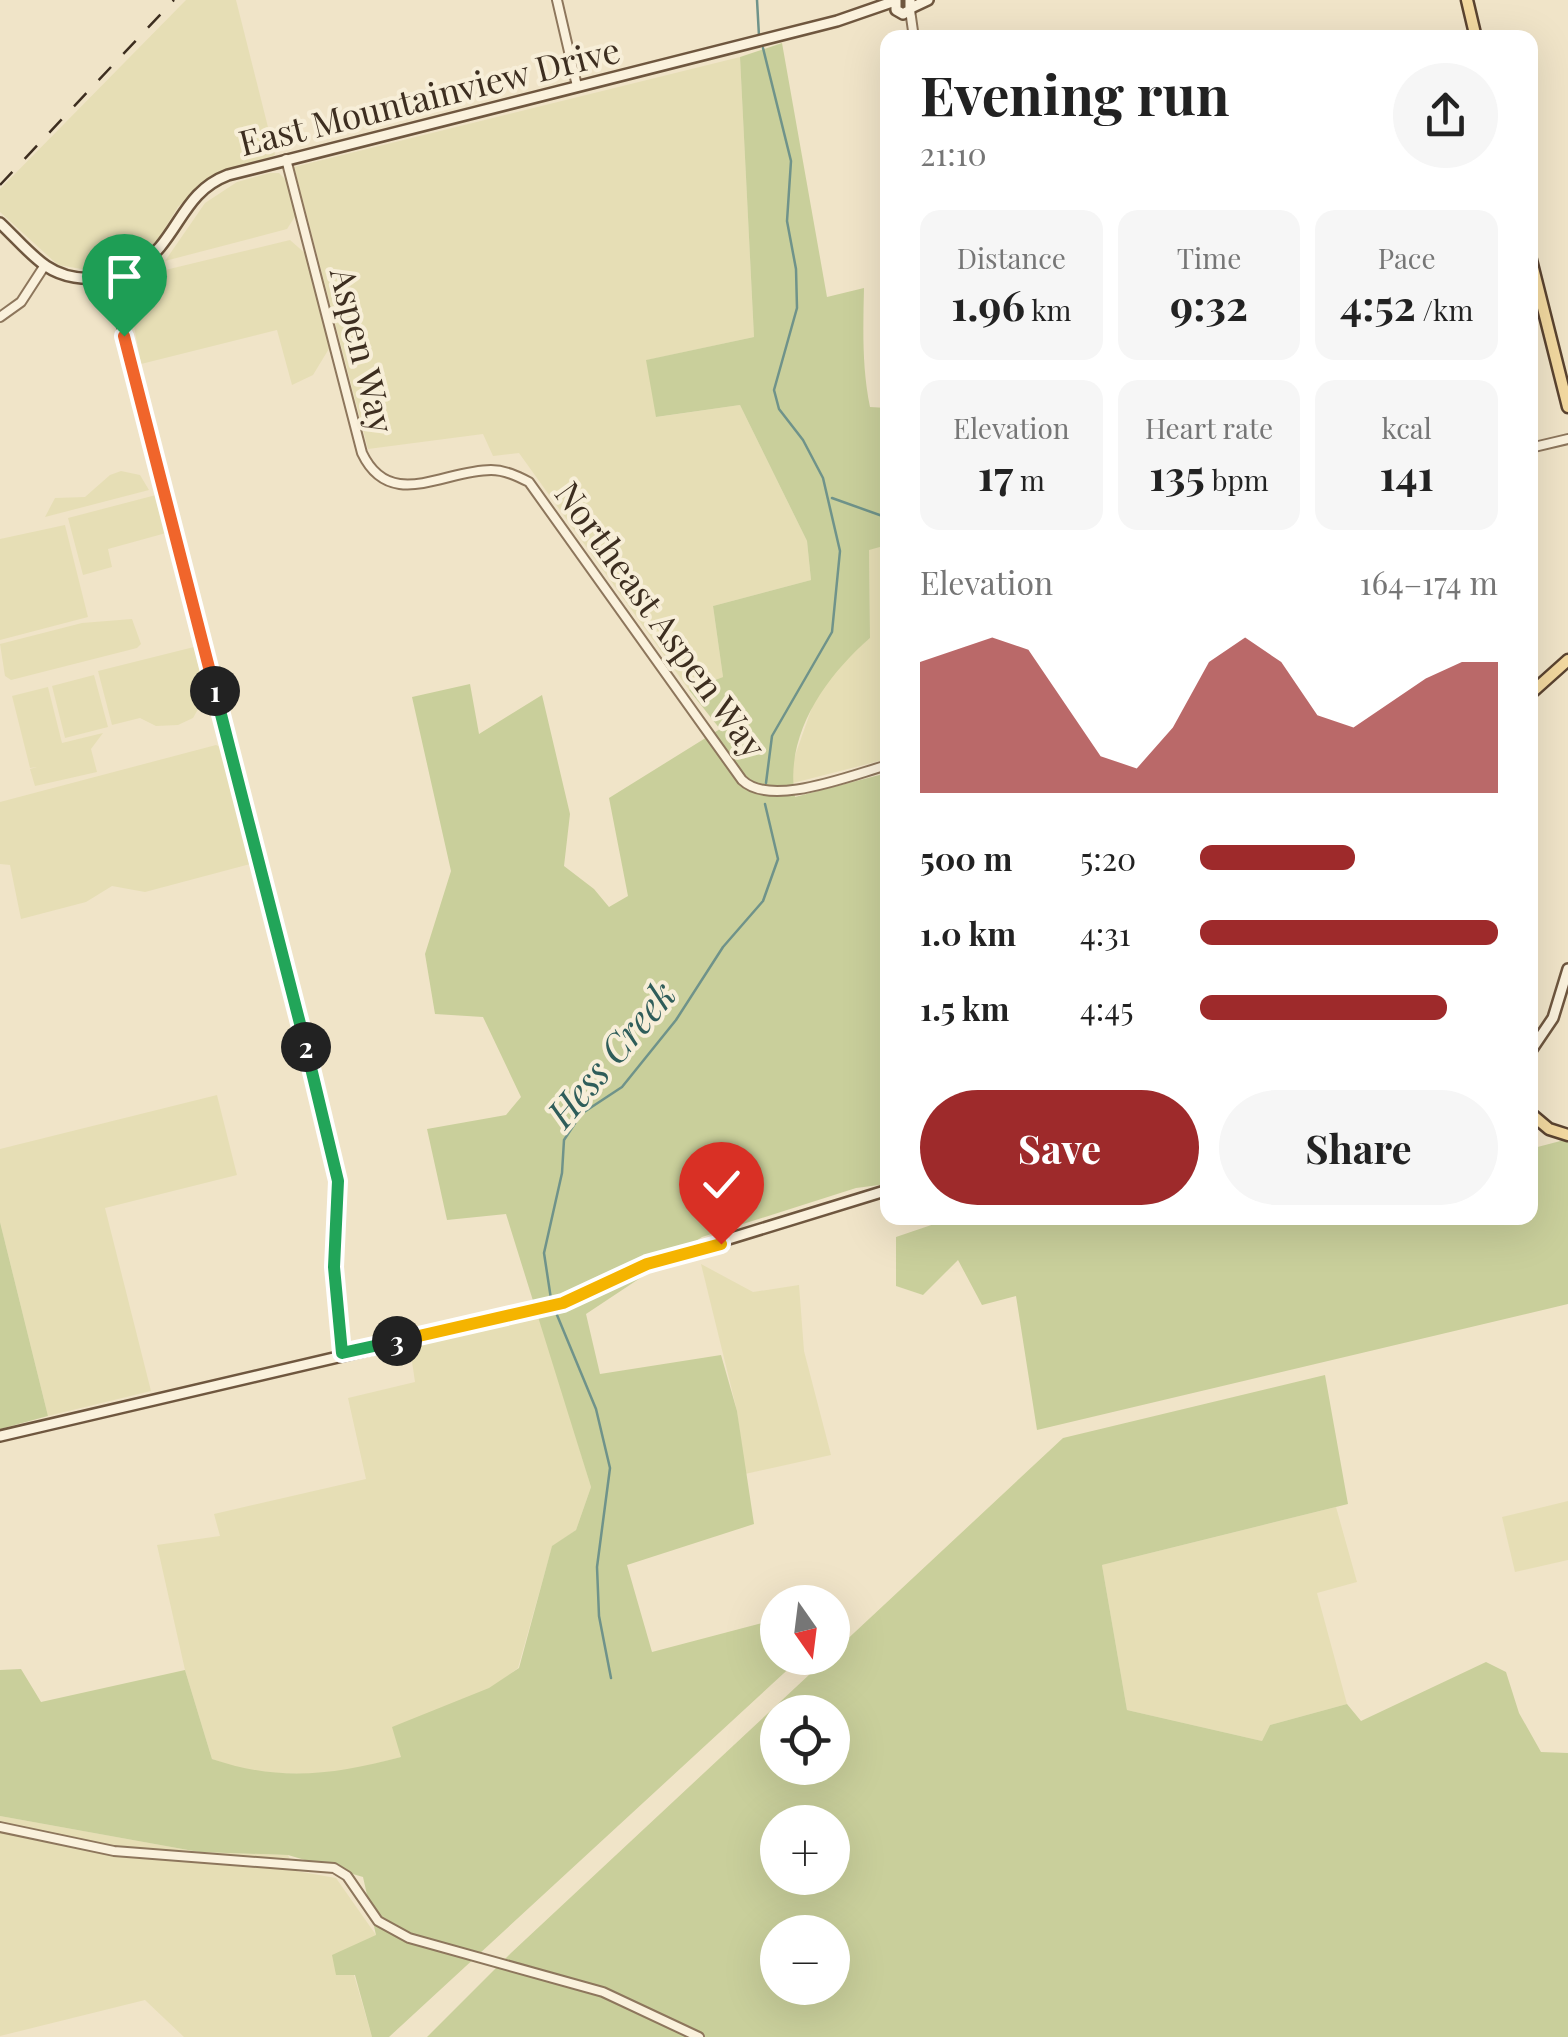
<!DOCTYPE html>
<html lang="en">
<head>
<meta charset="utf-8">
<style>
  :root { --surface:#fff; --page:#f6f6f6; --text:#222; --muted:#767676; --accent:#9e2a2b }
  body { margin:0; font-family:"Playfair Display",serif; background:var(--page); color:var(--text); height:100vh; display:flex; flex-direction:column; font-size:38px; white-space:nowrap }
  * { box-sizing:border-box; margin:0 }
  p { font-size:32px; color:var(--muted) }
  .icon { flex:none; width:55px; height:55px; fill:none; stroke:currentColor; stroke-width:2; stroke-linecap:round; stroke-linejoin:round }
  .map { position:relative; flex:1; overflow:hidden }
  .details { position:absolute; left:880px; top:30px; width:658px; height:1195px; display:flex; flex-direction:column; background:var(--surface); border-radius:20px; box-shadow:0 10px 40px #0002 }
  .details>* { flex:none }
  .needle { width:65px; rotate:166deg }
  .buttons { position:absolute; left:760px; top:1585px; display:grid; gap:20px }
  .buttons a { display:grid; place-items:center; width:90px; height:90px; border-radius:50%; background:var(--surface); box-shadow:0 10px 40px #0002; font-size:50px }
  .pin { position:absolute; display:grid; place-items:center; width:85px; height:85px; color:#fff; margin:-102px -42px; border-radius:50% 50% 50% 0; rotate:-45deg; box-shadow:0 0 10px #0007 }
  .pin .icon { rotate:45deg }
  .km { position:absolute; width:50px; height:50px; margin:-25px; border-radius:50%; background:#222; color:#fff; font-size:28px; line-height:50px; text-align:center }
  .round { display:grid; place-items:center; flex:none; width:105px; height:105px; border-radius:52px; background:var(--page) }
  .overview { display:flex; align-items:center; justify-content:space-between; height:170px; padding:0 40px }
  h1 { font-size:55px; font-weight:700; line-height:75px }
  .metrics { display:grid; grid-template-columns:repeat(3,1fr); gap:15px; height:170px; padding:10px 40px }
  .metrics div { display:grid; align-content:center; border-radius:20px; background:var(--page); text-align:center }
  .metrics b { font-size:42px; font-weight:700 }
  .metrics small { font-size:28px; font-weight:400 }
  .metrics p { font-size:28px }
  .chart { height:280px; padding:20px 40px }
  .chart p { display:flex; justify-content:space-between }
  .chart svg { width:100%; height:180px; margin-top:10px; fill:var(--accent); opacity:.7 }
  .button { display:flex; gap:20px; margin-top:auto; padding:20px 40px }
  .button a { flex:1; height:115px; border-radius:60px; background:var(--accent); color:#fff; font-size:40px; font-weight:700; line-height:115px; text-align:center }
  .button a+a { background:var(--page); color:var(--text) }
  ul { padding:0 40px; list-style:none; font-size:32px }
  li { display:grid; grid-template-columns:160px 120px 1fr; align-items:center; height:75px }
  li i { height:25px; border-radius:12px; background:var(--accent) }
  .map>svg:first-child { display:block }
  .farmland { fill:#e6deb5 }
  .green { fill:#c9cf9b; fill-rule:evenodd }
  .lines { fill:none; stroke-linecap:round; stroke-linejoin:round }
  .stream { stroke:#6f938a; stroke-width:2.5 }
  .tertiary-casing { stroke:#8d765c; stroke-width:12 }
  .secondary-casing { stroke:#6f573f; stroke-width:14 }
  .primary-casing { stroke:#5b4430; stroke-width:15 }
  .tertiary { stroke:#faf1dc; stroke-width:8 }
  .secondary { stroke:#faf1dc; stroke-width:9 }
  .primary { stroke:#f3d9a0; stroke-width:10 }
  .rail { stroke:#3d2e20; stroke-width:2.5; stroke-dasharray:18 18; stroke-linecap:butt }
  .split-1-casing { stroke:#fff; stroke-width:20 }
  .split-2-casing { stroke:#fff; stroke-width:20 }
  .split-3-casing { stroke:#fff; stroke-width:20 }
  .split-4-casing { stroke:#fff; stroke-width:20 }
  .split-1 { stroke:#f0652b; stroke-width:12 }
  .split-2 { stroke:#22a559; stroke-width:12 }
  .split-3 { stroke:#22a559; stroke-width:12 }
  .split-4 { stroke:#f5b400; stroke-width:12 }
  .labels { text-anchor:middle; dominant-baseline:central; stroke-width:8; stroke-linejoin:round; paint-order:stroke }
  .street-label { font-size:35px; fill:#3d2e20; stroke:#f7eed8 }
  .water-label { font-size:38px; font-style:italic; fill:#2f5d5a; stroke:#f7eed8 }
</style>
</head>
<body>
<div class="map">
<svg width="1568" height="2037" viewBox="0 0 1568 2037">
  <rect width="100%" height="100%" fill="#f0e4c8"/>
  <!-- farmland -->
  <path class="farmland" d="M 186,0 L 236,0 L 275,155 L 204,181 L 178,207 L 157,241 L 128,263 L 99,272 L 58,265 L 0,212 L 0,189 Z
    M 740,57 L 754,337 L 647,360 L 657,417 L 740,405 L 807,541 L 811,580 L 713,606 L 723,677 L 689,690 L 519,453 L 493,456 L 483,434 L 368,449 L 294,167 Z
    M 270,173 L 279,173 L 288,182 L 296,215 L 287,229 L 165,261 L 205,203 L 237,182 Z
    M 290,240 L 307,255 L 330,347 L 313,375 L 292,385 L 277,330 L 141,364 L 131,310 L 148,280 L 161,271 Z
    M 121,471 L 140,475 L 149,490 L 45,517 L 55,498 L 85,497 L 110,475 Z
    M 156,495 L 166,533 L 108,549 L 112,567 L 83,575 L 68,518 Z
    M 65,525 L 88,617 L 0,640 L 0,539 Z
    M 887,545 L 887,759 L 793,783 L 791,767 L 815,699 L 845,659 L 870,638 L 869,549 Z
    M 132,619 L 141,644 L 137,648 L 11,680 L 5,676 L 0,644 L 82,623 Z
    M 194,647 L 206,695 L 193,718 L 178,725 L 156,726 L 140,718 L 112,725 L 98,671 Z
    M 94,675 L 108,727 L 65,738 L 52,686 Z
    M 48,687 L 62,743 L 103,733 L 91,749 L 97,772 L 35,786 L 30,769 L 37,767 L 30,768 L 12,696 Z
    M 216,745 L 225,749 L 254,863 L 145,892 L 112,886 L 86,902 L 21,919 L 10,865 L 0,864 L 0,802 Z
    M 217,1095 L 237,1175 L 105,1208 L 151,1391 L 48,1416 L 0,1222 L 0,1149 Z
    M 701,1264 L 753,1292 L 799,1285 L 804,1351 L 831,1455 L 745,1474 L 737,1411 Z
    M 539,1314 L 591,1487 L 576,1530 L 552,1547 L 518,1668 L 401,1757 L 333,1775 L 249,1772 L 212,1759 L 185,1670 L 157,1545 L 220,1536 L 214,1514 L 366,1479 L 348,1398 L 415,1382 L 410,1348 Z
    M 1568,1501 L 1568,1560 L 1515,1572 L 1502,1517 Z
    M 1336,1507 L 1357,1582 L 1317,1593 L 1347,1704 L 1270,1725 L 1262,1741 L 1127,1710 L 1102,1565 Z
    M 0,1816 L 199,1852 L 288,1855 L 296,1871 L 336,1878 L 376,1935 L 354,1975 L 372,2037 L 184,2037 L 145,2000 L 0,2036 Z"/>
  <!-- green -->
  <path class="green" d="M 782,43 L 827,297 L 864,288 C 863,329 862,368 870,407 L 887,408 L 887,545 L 869,550 L 870,638 C 826,676 784,735 795,797 L 887,773 L 887,1184 L 856,1188 L 702,1237 L 586,1314 L 600,1374 L 721,1355 L 737,1411 L 754,1524 L 627,1565 L 652,1652 L 777,1619 L 778,1658 L 795,1658 L 796,1662 L 389,2037 L 372,2037 L 355,1975 L 336,1975 L 332,1955 L 376,1935 L 363,1877 L 288,1855 L 199,1852 L 0,1816 L 0,1670 L 21,1669 L 41,1702 L 185,1670 L 212,1759 C 280,1782 333,1775 401,1757 L 392,1727 L 489,1688 L 519,1668 L 552,1546 L 576,1530 L 591,1487 L 506,1214 L 447,1220 L 427,1129 L 506,1115 L 521,1097 L 483,1017 L 435,1014 L 425,954 L 451,871 L 412,697 L 470,684 L 479,734 L 542,695 L 570,814 L 564,866 L 594,889 L 609,907 L 628,896 L 609,798 L 720,729 L 689,690 L 723,677 L 713,606 L 811,580 L 807,541 L 740,405 L 656,417 L 646,360 L 754,337 L 740,57 Z
    M 1568,1139 L 1568,1304 L 1037,1430 L 1016,1296 L 982,1305 L 958,1260 L 923,1295 L 896,1286 L 896,1237 L 952,1218 L 1530,1218 L 1530,1149 Z
    M 0,1222 L 48,1416 L 0,1429 Z
    M 1325,1375 L 1348,1504 L 1102,1565 L 1127,1710 L 1262,1741 L 1270,1725 L 1347,1704 L 1361,1721 L 1486,1662 L 1506,1672 L 1519,1713 L 1541,1752 L 1568,1753 L 1568,2037 L 427,2037 L 511,1953 L 1063,1438 ZM 778,1712 L 832,1712 L 832,1768 L 778,1768 ZM 778,1822 L 832,1822 L 832,1878 L 778,1878 ZM 778,1932 L 832,1932 L 832,1988 L 778,1988 Z"/>
  <g class="lines">
    <!-- stream -->
    <path class="stream" d="M 757,0 L 759,36
      M 763,48 L 791,161 L 787,221 L 796,269 L 797,308 L 774,390 L 779,409 L 803,440 L 823,478 L 840,551 L 832,632 L 772,736 L 766,783
      M 832,498 L 888,518
      M 551,1299 L 544,1253 L 562,1173 L 564,1140 L 581,1114 L 622,1087 L 676,1020 L 723,947 L 763,901 L 778,859 L 765,804
      M 557,1315 L 596,1409 L 610,1468 L 597,1567 L 599,1616 L 611,1678"/>
    <!-- tertiary casing -->
    <g class="tertiary-casing">
      <path id="tertiary" d="M 557,0 L 577,86
        M 910,10 L 914,38
        M 286,159 L 362,453 C 390,512 444,470 491,470 C 505,470 517,476 529,482 L 742,780 C 771,808 851,775 888,765
        M 109,276 L 337,1174 L 334,1267 L 343,1353
        M 0,317 L 21,302 L 45,265
        M 1530,448 L 1568,439
        M 0,1827 L 114,1851 L 334,1868 L 347,1876 L 378,1921 L 409,1938 L 603,1992 L 699,2037"/>
    </g>
    <!-- secondary casing -->
    <g class="secondary-casing">
      <path id="secondary" d="M 896,0 L 896,10 L 903,14 L 910,10 L 910,0
        M 911,8 L 928,0
        M 0,223 C 15,237 29,254 46,266 C 80,289 134,278 160,247 C 183,219 191,189 228,175 L 837,21 L 895,1
        M 1530,1052 L 1553,1018 L 1568,969
        M 0,1436 L 522,1314 L 573,1299 L 647,1264 L 888,1190"/>
    </g>
    <!-- primary casing -->
    <g class="primary-casing">
      <path id="primary" d="M 1467,0 L 1476,38
        M 1530,256 L 1568,407
        M 1530,694 L 1568,660
        M 1530,1113 L 1549,1129 L 1568,1135"/>
    </g>
    <!-- tertiary -->
    <use href="#tertiary" class="tertiary"/>
    <!-- secondary -->
    <use href="#secondary" class="secondary"/>
    <!-- primary -->
    <use href="#primary" class="primary"/>
    <!-- rail -->
    <path class="rail" d="M 0,185 L 174,0"/>
  </g>
  <g class="lines">
    <!-- split-1 casing -->
    <g class="split-1-casing">
      <path id="split-1" d="M 124,336 L 215,691"/>
    </g>
    <!-- split-2 casing -->
    <g class="split-2-casing">
      <path id="split-2" d="M 215,691 L 306,1047"/>
    </g>
    <!-- split-3 casing -->
    <g class="split-3-casing">
      <path id="split-3" d="M 306,1047 L 338,1181 L 334,1267 L 342,1353 L 397,1341"/>
    </g>
    <!-- split-4 casing -->
    <g class="split-4-casing">
      <path id="split-4" d="M 397,1341 L 563,1303 L 647,1264 L 721,1244"/>
    </g>
    <!-- split-1 -->
    <use href="#split-1" class="split-1"/>
    <!-- split-2 -->
    <use href="#split-2" class="split-2"/>
    <!-- split-3 -->
    <use href="#split-3" class="split-3"/>
    <!-- split-4 -->
    <use href="#split-4" class="split-4"/>
  </g>
  <g class="labels">
    <!-- street labels -->
    <g class="street-label">
      <text transform="translate(429 95) rotate(-14)">East Mountainview Drive</text>
      <text transform="translate(364 350) rotate(76)">Aspen Way</text>
      <text transform="translate(662 619) rotate(54)">Northeast Aspen Way</text>
    </g>
    <!-- water labels -->
    <g class="water-label">
      <text transform="translate(610 1053) rotate(-50)">Hess Creek</text>
    </g>
  </g>
</svg>
<div class="buttons">
<a><svg class="needle" viewBox="-14 -14 28 28"><path d="M0-13l5 13h-10z" fill="#e53935"/><path d="M0 13l5-13h-10z" fill="#767676"/></svg></a>
<a><svg class="icon" aria-label="locate" viewBox="0 0 24 24"><circle cx="12" cy="12" r="6"/><path d="M12 2v4M12 18v4M2 12h4M18 12h4"/></svg></a>
<a>+</a>
<a>−</a>
</div>
<div class="pin" style="left:124px;top:336px;background:#1e9e55"><svg class="icon" aria-label="arrive" viewBox="0 0 24 24"><path d="M6 21V4h12l-3 4 3 4H6"/></svg></div>
<div class="pin" style="left:721px;top:1244px;background:#d93025"><svg class="icon" aria-label="check" viewBox="0 0 24 24"><path d="M5 12l5 5 9-10"/></svg></div>
<b class="km" style="left:215px;top:691px">1</b>
<b class="km" style="left:306px;top:1047px">2</b>
<b class="km" style="left:397px;top:1341px">3</b>
<section class="details">
<div class="overview"><div><h1>Evening run</h1><p>21:10</p></div><a class="round"><svg class="icon" aria-label="share" viewBox="0 0 24 24"><path d="M12 15V3M7 8l5-5 5 5M5 13v7h14v-7"/></svg></a></div>
<div class="metrics">
<div><p>Distance</p><b>1.96<small> km</small></b></div>
<div><p>Time</p><b>9:32</b></div>
<div><p>Pace</p><b>4:52<small> /km</small></b></div>
</div>
<div class="metrics">
<div><p>Elevation</p><b>17<small> m</small></b></div>
<div><p>Heart rate</p><b>135<small> bpm</small></b></div>
<div><p>kcal</p><b>141</b></div>
</div>
<div class="chart"><p><span>Elevation</span>164–174 m</p>
<svg viewBox="0 0 160 44" preserveAspectRatio="none"><path d="M0 44V12L10 9L20 6L30 9L40 22L50 35L60 38L70 28L80 12L90 6L100 12L110 25L120 28L130 22L140 16L150 12L160 12V44z"/></svg>
</div>
<ul>
<li><b>500 m</b>5:20<i style="width:52%"></i></li>
<li><b>1.0 km</b>4:31<i style="width:100%"></i></li>
<li><b>1.5 km</b>4:45<i style="width:83%"></i></li>
</ul>
<div class="button"><a>Save</a><a>Share</a></div>
</section>
</div>
</body>
</html>
